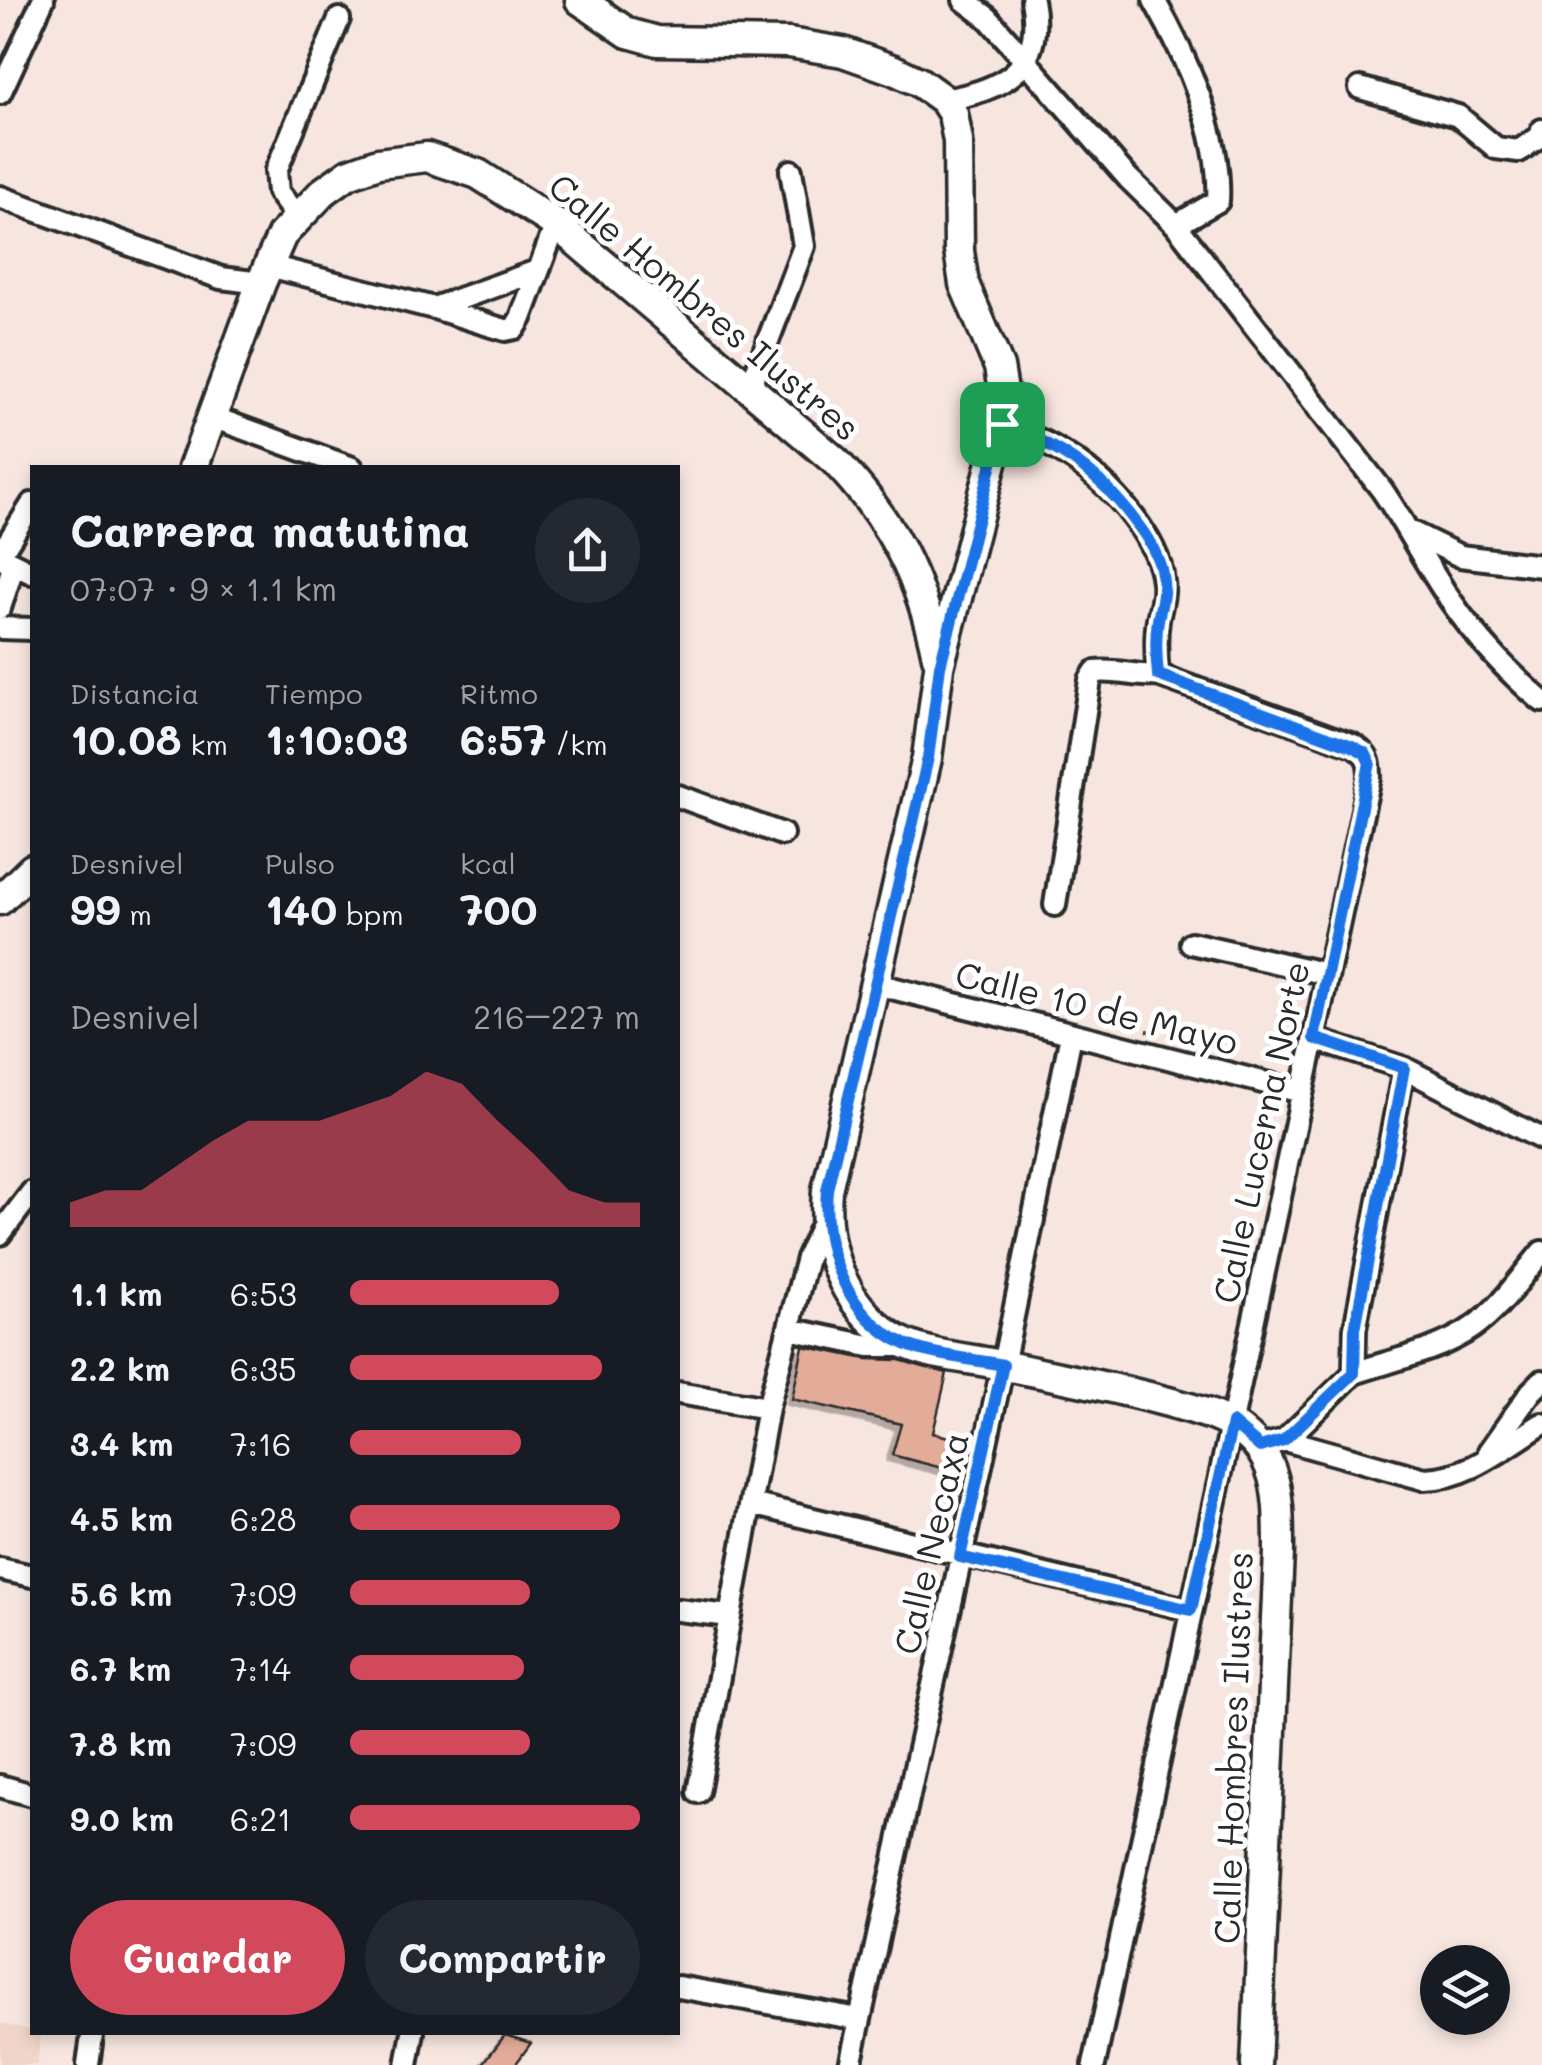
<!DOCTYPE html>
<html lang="es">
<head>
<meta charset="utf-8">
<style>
  :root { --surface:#171b24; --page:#242831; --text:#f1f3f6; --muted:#9ea1a6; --accent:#d1495b }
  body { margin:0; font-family:Mali,sans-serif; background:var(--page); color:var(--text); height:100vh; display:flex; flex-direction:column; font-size:38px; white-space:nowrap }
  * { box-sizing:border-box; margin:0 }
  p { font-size:32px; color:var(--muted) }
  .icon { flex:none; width:55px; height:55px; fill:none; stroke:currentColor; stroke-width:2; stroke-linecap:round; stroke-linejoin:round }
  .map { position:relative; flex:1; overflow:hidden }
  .side { position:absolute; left:30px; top:465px; width:650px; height:1570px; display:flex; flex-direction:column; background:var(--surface); border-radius:0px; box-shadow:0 5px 15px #0003 }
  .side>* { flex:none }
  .controls { position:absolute; left:1420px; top:1945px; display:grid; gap:20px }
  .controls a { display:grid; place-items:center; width:90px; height:90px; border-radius:50%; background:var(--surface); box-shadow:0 5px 15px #0003; font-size:50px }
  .pin { position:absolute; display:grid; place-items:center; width:85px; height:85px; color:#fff; margin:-42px; border-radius:20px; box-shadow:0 5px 15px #0006 }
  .round { display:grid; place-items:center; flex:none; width:105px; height:105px; border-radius:52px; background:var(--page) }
  .head { display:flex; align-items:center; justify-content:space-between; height:170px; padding:0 40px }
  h1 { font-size:45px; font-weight:700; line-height:75px }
  .metrics { display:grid; grid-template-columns:repeat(3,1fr); gap:15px; height:170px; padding:10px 40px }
  .metrics div { display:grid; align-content:center }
  .metrics b { font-size:42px; font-weight:700 }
  .metrics small { font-size:28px; font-weight:400 }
  .metrics p { font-size:28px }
  .chart { height:280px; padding:20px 40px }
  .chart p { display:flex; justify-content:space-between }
  .chart svg { width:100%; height:180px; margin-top:10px; fill:var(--accent); opacity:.7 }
  .action { display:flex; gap:20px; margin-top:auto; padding:20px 40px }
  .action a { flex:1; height:115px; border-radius:60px; background:var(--accent); color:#fff; font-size:40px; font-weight:700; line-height:115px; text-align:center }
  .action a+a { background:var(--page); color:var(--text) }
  ul { padding:0 40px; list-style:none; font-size:32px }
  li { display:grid; grid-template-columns:160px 120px 1fr; align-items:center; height:75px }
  li i { height:25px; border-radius:12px; background:var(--accent) }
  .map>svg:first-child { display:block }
  .built { fill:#f1d5cb }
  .building { fill:#e3ac99; stroke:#2b2b2b; stroke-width:2.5; filter:url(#shadow) }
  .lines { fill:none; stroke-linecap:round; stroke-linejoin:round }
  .street-casing { stroke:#2b2b2b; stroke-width:28 }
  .secondary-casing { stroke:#2b2b2b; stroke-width:35 }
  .path { stroke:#2b2b2b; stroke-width:4; stroke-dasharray:2.5 8; stroke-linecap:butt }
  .street { stroke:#fff; stroke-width:20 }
  .secondary { stroke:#fff; stroke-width:28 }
  .route-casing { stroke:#fff; stroke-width:20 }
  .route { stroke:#1a73e8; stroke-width:12 }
  .labels { text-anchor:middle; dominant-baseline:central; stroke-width:10; stroke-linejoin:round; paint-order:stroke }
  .street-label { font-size:35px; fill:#2b2b2b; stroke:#fff }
</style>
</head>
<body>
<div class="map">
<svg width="1542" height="2065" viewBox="0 0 1542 2065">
  <defs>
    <filter id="shadow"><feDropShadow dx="-5.5" dy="5.5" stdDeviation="0" flood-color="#0004"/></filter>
  </defs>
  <rect width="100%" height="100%" fill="#f7e6e0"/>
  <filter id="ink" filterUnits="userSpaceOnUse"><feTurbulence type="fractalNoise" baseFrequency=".01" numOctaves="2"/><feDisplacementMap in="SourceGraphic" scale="20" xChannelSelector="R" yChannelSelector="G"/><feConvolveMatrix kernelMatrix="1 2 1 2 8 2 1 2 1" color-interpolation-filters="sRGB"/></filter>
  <g filter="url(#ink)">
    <!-- built -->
    <path class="built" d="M 0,2023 L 41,2033 L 37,2065 L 0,2065 Z"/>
    <!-- building -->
    <path class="building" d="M 803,1346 L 866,1359 L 899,1360 L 947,1373 L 933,1433 L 972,1443 L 965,1474 L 892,1455 L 901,1424 L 792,1399 Z
      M 505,2035 L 531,2043 L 515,2065 L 482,2065 Z"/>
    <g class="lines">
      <!-- street casing -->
      <g class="street-casing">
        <path id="street" d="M 964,0 L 988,18 L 1128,178 L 1176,225 L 1382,490 C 1400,516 1414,543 1431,570 C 1460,619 1499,665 1542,701
          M 1154,0 C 1186,56 1222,137 1218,201 L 1176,225
          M 1360,88 L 1458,116 L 1496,148 L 1519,151 L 1540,136 L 1542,130
          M 0,93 L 43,0
          M 944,100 C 1004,90 1045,68 1032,0
          M 0,197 L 221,278 L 261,283
          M 297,217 L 278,192 L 276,171 L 339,19
          M 269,266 L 434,308 L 505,330 L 515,328 L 521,318 L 556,224
          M 434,308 L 537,271
          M 750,388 L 804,246 L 791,171
          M 212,417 L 352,468
          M 1002,424 C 1059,446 1097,469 1134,518 C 1147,536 1161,558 1163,582 C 1165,594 1160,608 1158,620 C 1155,639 1156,656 1158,675 L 1353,745 C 1367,754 1370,760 1370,777 L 1094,2065
          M 1411,532 L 1460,556 L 1542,566
          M 0,555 L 32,504
          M 2,558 L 32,573
          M 0,608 L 14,564
          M 0,628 L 32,629
          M 678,796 L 782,834
          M 1055,905 L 1090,680 L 1095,672 C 1115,669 1137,677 1158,675
          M 1191,943 L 1327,974
          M 876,984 L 1302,1092
          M 1314,1039 L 1404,1068 L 1542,1139
          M 0,1234 L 32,1192
          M 789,1329 L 869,1346 L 909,1346
          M 1354,1373 C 1392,1360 1439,1351 1472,1328 C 1500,1309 1520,1278 1542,1252
          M 678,1393 L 768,1408
          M 1285,1440 L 1424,1479 C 1468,1479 1505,1447 1542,1424
          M 1260,1447 L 1285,1440 L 1354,1373 L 1355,1329 L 1404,1068
          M 1489,1451 L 1531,1392 L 1542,1381
          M 751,1504 L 1191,1610
          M 0,1569 L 32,1576
          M 678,1610 L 729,1616
          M 0,1786 L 32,1795
          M 698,1792 L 768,1408 L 807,1258 L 825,1218
          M 678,1987 L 859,2019
          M 88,2065 L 92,2036
          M 407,2065 L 413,2032
          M 850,2065 L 1003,1365 L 1071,1035"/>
      </g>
      <!-- secondary casing -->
      <g class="secondary-casing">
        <path id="secondary" d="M 580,0 L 628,33 L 657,41 L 789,43 L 843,52 L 894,70 L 919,82 L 944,100 L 953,114 L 958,141 L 959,251 L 964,284 L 999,367 L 1003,391 L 1002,424 L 939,667 L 927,758 L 827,1190 C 822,1246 842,1303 891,1336 C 921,1356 966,1357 1001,1365 C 1068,1379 1145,1393 1209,1414 C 1279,1441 1279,1486 1279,1552 L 1256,2065
          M 193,468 L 261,283 L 282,235 L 323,192 L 348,174 L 378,163 L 427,157 L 478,174 L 556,224 L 835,461 C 891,519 921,578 937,657
          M 0,900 L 32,869"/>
      </g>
      <!-- path -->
      <path class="path" d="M 1147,1031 L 1196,1038"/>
      <!-- street -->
      <use href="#street" class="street"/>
      <!-- secondary -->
      <use href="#secondary" class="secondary"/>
    </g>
  </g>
  <g class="lines" filter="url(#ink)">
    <!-- route casing -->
    <g class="route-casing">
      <path id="route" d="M 1002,424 C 1063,448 1099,472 1138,525 C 1150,541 1162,562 1163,582 C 1165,595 1160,608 1158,620 C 1155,639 1156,656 1158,675 L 1352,746 L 1365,753 L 1370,763 L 1314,1038 L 1404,1068 L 1355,1329 L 1354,1373 L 1284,1440 L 1260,1447 L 1232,1423 L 1191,1610 L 960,1557 L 1003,1365 C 974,1359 931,1356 905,1344 C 847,1317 822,1250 827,1190 L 928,758 L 940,666 Z"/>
    </g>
    <!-- route -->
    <use href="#route" class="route"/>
  </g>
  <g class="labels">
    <!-- street labels -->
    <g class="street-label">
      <text transform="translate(705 306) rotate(40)">Calle Hombres Ilustres</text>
      <text transform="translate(1097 1007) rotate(14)">Calle 10 de Mayo</text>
      <text transform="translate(1260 1132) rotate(-78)">Calle Lucerna Norte</text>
      <text transform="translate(930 1543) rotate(-77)">Calle Necaxa</text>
      <text transform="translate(1232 1748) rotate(-88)">Calle Hombres Ilustres</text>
    </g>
  </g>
</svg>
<div class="controls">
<a><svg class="icon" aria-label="layers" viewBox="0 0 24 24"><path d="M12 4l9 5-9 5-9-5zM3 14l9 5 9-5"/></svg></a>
</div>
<div class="pin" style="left:1002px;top:424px;background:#1e9e55"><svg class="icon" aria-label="arrive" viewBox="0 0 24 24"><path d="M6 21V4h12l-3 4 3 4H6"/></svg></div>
<section class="side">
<div class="head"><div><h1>Carrera matutina</h1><p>07:07 · 9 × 1.1 km</p></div><a class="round"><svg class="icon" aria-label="share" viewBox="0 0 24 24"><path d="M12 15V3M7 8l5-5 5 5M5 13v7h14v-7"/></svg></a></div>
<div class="metrics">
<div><p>Distancia</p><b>10.08<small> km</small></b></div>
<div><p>Tiempo</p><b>1:10:03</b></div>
<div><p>Ritmo</p><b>6:57<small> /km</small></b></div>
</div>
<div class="metrics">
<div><p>Desnivel</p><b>99<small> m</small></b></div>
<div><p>Pulso</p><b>140<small> bpm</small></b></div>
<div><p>kcal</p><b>700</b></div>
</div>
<div class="chart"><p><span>Desnivel</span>216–227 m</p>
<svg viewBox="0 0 160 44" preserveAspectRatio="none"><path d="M0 44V38L10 35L20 35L30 29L40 23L50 18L60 18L70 18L80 15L90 12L100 6L110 9L120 18L130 26L140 35L150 38L160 38V44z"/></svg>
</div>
<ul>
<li><b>1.1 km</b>6:53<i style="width:72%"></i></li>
<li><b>2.2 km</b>6:35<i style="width:87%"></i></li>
<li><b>3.4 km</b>7:16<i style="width:59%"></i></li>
<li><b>4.5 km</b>6:28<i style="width:93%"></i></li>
<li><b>5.6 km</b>7:09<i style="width:62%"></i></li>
<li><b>6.7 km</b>7:14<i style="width:60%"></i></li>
<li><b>7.8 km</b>7:09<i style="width:62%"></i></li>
<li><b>9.0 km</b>6:21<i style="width:100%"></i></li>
</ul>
<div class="action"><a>Guardar</a><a>Compartir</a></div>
</section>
</div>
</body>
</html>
